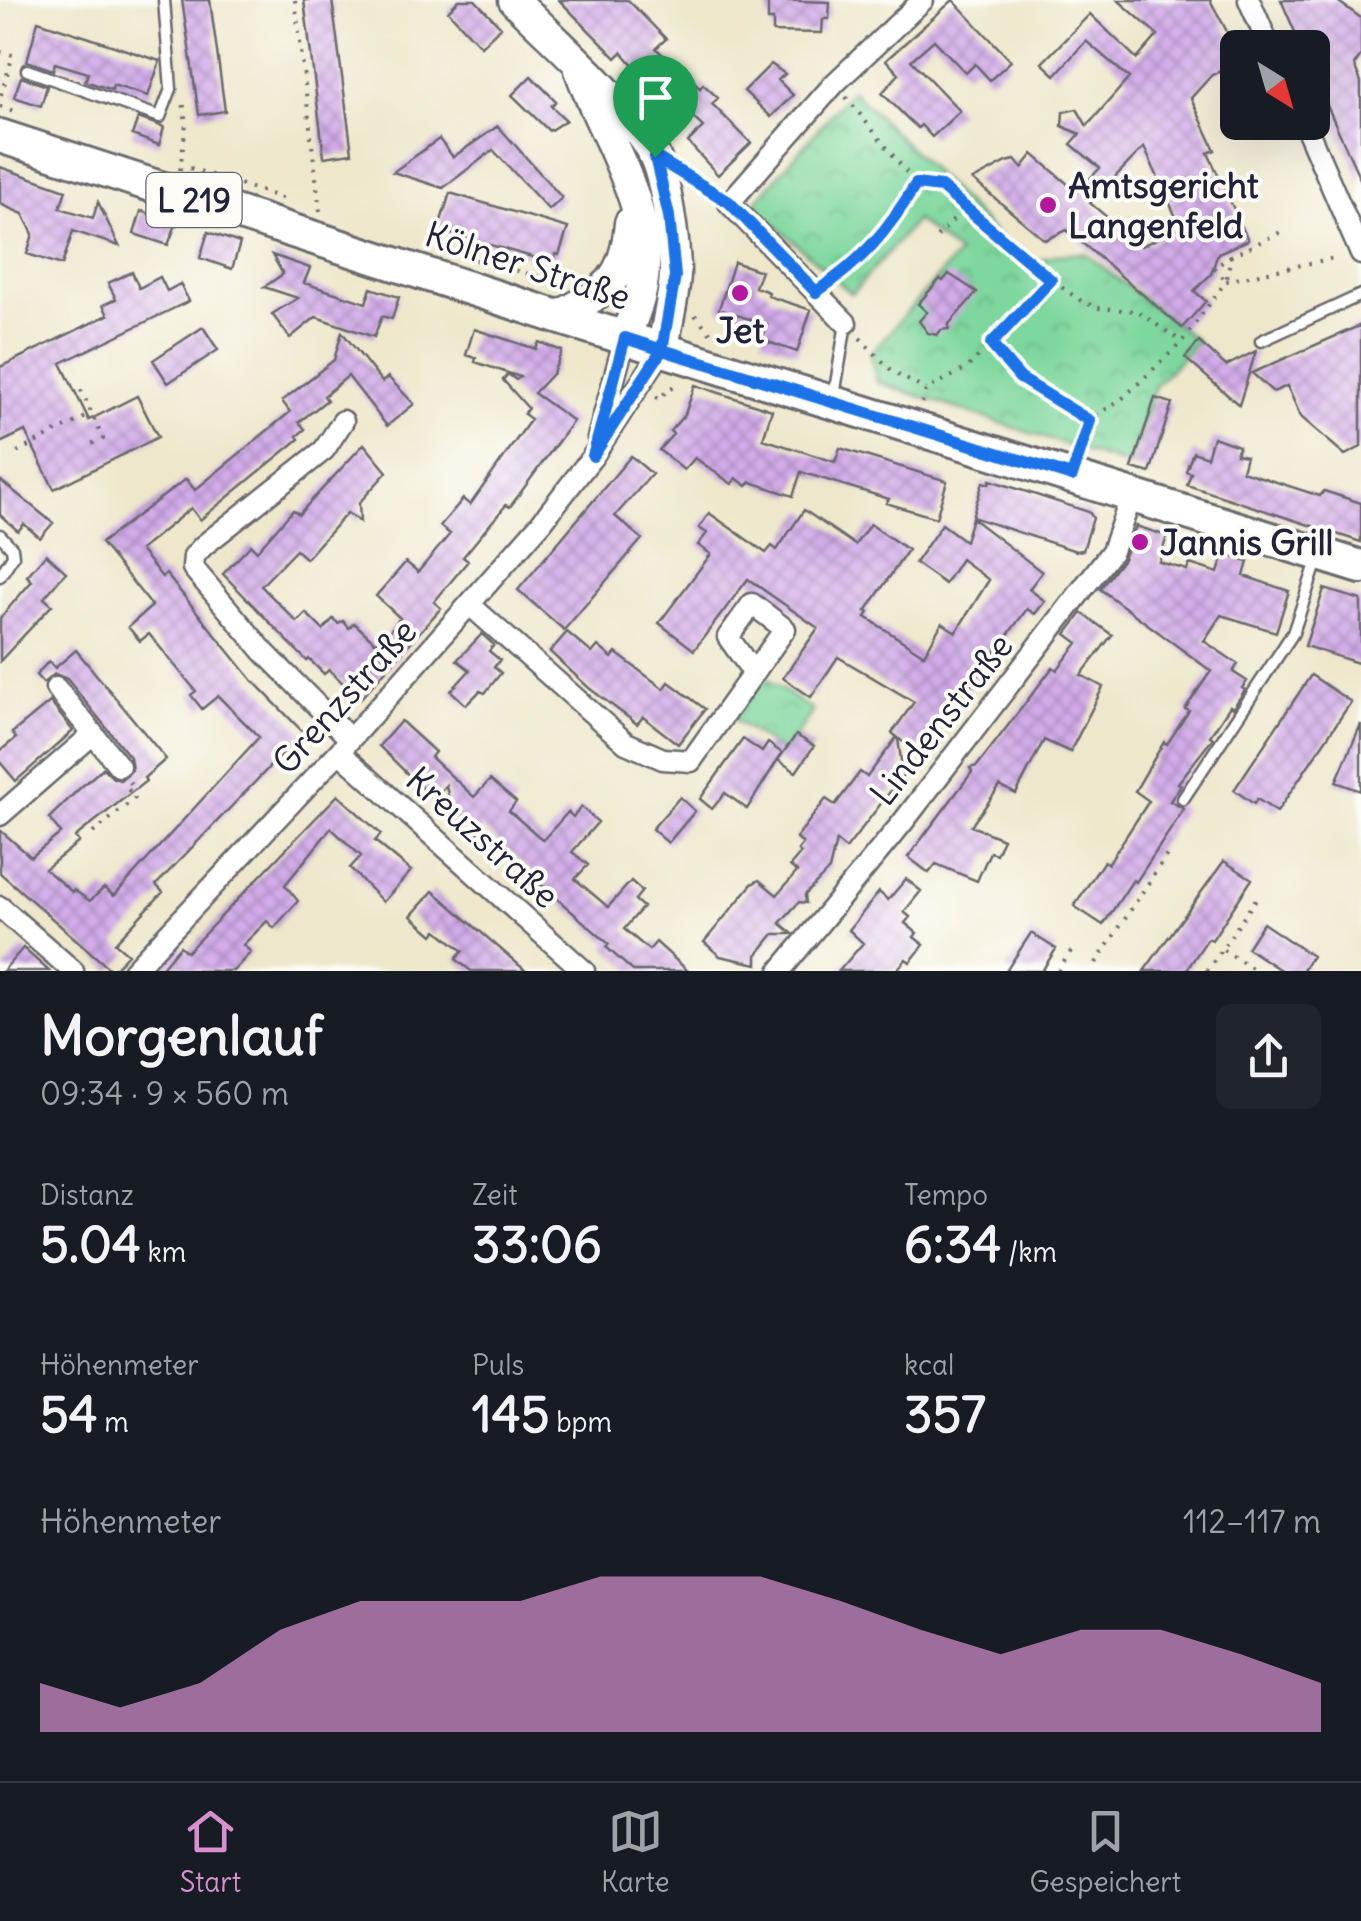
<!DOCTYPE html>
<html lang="de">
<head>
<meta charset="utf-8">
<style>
  :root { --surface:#171b24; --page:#20242c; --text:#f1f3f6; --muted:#9ea1a6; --line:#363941; --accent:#d690ce }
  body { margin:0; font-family:Delius,sans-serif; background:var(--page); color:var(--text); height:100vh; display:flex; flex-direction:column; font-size:38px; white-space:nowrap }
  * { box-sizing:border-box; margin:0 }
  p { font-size:32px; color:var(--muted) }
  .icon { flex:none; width:55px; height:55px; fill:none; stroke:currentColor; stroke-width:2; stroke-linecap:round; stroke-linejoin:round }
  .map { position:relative; height:971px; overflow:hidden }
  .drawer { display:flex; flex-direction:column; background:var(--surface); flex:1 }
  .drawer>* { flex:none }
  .needle { width:65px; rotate:143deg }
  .fabs { position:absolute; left:1220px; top:30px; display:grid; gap:20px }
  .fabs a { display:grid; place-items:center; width:110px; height:110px; border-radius:15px; background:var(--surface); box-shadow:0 10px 40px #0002; font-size:50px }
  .pin { position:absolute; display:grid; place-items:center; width:85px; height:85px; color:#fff; margin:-102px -42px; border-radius:50% 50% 50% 0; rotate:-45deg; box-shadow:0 0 10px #0007 }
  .pin .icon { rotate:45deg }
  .round { display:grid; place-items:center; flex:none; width:105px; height:105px; border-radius:15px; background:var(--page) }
  .headline { display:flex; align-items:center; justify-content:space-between; height:170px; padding:0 40px }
  h1 { font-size:55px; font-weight:700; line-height:75px }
  .stats { display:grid; grid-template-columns:repeat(3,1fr); gap:15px; height:170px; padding:10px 40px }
  .stats div { display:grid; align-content:center }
  .stats b { font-size:50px; font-weight:700 }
  .stats small { font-size:28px; font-weight:400 }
  .stats p { font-size:28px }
  .chart { height:280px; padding:20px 40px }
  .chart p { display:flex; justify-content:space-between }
  .chart svg { width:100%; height:180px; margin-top:10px; fill:var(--accent); opacity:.7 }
  .tabs { display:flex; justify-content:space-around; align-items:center; height:140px; border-top:2px solid var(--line); background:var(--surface); font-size:28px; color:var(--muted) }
  .tabs a { display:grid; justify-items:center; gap:5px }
  .tabs .current { color:var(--accent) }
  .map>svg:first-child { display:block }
  .park { fill:url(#park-crowns); stroke:#507c6c; stroke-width:2.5 }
  .building { fill:url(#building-cross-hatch); fill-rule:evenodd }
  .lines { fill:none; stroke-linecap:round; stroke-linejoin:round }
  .service-casing { stroke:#69676d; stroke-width:15 }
  .minor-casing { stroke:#69676d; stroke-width:25 }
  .secondary-casing { stroke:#69676d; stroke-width:35 }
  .primary-casing { stroke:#69676d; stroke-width:38 }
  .path { stroke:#69676d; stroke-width:4; stroke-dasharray:2.5 8; stroke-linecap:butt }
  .service { stroke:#fff; stroke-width:10 }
  .minor { stroke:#fff; stroke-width:20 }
  .secondary { stroke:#fff; stroke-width:30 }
  .primary { stroke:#fff; stroke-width:32 }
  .route-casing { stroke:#fff; stroke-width:20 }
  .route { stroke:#1a73e8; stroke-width:12 }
  .poi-dot { fill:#b5179e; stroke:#fdfcf7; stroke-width:4 }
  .labels { text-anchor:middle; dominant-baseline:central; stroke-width:8; stroke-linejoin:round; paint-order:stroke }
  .shield { fill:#fdfcf7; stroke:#646373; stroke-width:2.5 }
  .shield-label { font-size:32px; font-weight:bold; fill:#22223b }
  .poi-label { font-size:35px; font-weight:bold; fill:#22223b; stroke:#fdfcf7; text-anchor:start }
  .street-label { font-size:35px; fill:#22223b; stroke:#fdfcf7 }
</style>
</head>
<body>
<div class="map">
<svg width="1361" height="971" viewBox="0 0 1361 971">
  <defs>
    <pattern id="park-crowns" width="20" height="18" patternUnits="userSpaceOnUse" patternTransform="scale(2.5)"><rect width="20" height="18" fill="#7ed79d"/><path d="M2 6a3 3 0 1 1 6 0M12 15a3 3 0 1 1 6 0" fill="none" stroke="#6db888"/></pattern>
    <pattern id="building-cross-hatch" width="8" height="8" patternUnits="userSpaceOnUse" patternTransform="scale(2.5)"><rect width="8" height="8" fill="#d3acea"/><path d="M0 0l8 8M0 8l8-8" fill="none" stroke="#ab8cbf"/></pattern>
  </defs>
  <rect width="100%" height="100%" fill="#fdfcf7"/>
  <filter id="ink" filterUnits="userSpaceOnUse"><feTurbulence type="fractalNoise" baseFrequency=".01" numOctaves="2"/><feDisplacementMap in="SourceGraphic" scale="20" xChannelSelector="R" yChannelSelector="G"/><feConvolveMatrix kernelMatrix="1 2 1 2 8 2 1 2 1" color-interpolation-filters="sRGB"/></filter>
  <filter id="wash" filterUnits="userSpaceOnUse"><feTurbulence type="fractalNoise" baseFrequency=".0048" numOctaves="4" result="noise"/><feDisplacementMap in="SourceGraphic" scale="40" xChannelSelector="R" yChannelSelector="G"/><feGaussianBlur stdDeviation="2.25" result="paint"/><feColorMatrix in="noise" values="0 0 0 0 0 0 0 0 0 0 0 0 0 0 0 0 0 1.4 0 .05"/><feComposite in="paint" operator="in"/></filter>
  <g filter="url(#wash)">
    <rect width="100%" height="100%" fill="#eee7cb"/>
    <!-- park -->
    <path class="park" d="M 852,90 L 1026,265 L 1055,255 L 1085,253 L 1197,341 L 1155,386 L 1129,466 L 877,382 L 870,354 L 958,254 L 916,220 L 852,294 L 753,205 Z
      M 764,677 L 813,711 L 783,753 L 734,719 Z"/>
    <g id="blocks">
      <!-- building -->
      <path class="building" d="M 182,0 L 210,0 L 225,111 L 199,115 Z
        M 304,0 L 332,0 L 352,153 L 324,157 Z
        M 459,0 L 475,0 L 501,27 L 481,46 L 448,11 Z
        M 559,0 L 628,0 L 666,39 L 656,48 L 685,78 L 688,76 L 700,88 L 703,84 L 718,98 L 712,104 L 751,143 L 718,175 L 688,142 L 703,127 L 681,106 L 674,112 L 622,52 L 616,58 Z
        M 768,0 L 830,2 L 829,19 L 823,19 L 822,33 L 773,32 L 773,20 L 768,20 Z
        M 953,0 L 1011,61 L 990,80 L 975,64 L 966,73 L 934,40 L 911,60 L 960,111 L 932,137 L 921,125 L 918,128 L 908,119 L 882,93 L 899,74 L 886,60 Z
        M 1118,0 L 1210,0 L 1238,52 L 1238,63 L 1212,75 L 1191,98 L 1215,150 L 1208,153 L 1248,240 L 1218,253 L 1211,274 L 1194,291 L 1206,301 L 1182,328 L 1067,230 L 1045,240 L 973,180 L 1007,162 L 1015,160 L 1022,168 L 1033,154 L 1077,192 L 1100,168 L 1071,144 L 1080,134 L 1062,126 L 1063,112 L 1077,109 L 1087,126 L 1129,78 L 1086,41 L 1055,75 L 1042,63 L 1090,14 L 1137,59 L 1158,35 ZM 1144,147 L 1181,228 L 1141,246 L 1090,203 Z
        M 1281,0 L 1336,0 L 1361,18 L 1361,55 L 1354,65 L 1361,82 L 1361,181 L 1312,72 L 1312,48 L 1302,48 Z
        M 38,21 L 160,61 L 148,96 L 113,85 L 112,90 L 85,81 L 88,73 L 55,63 L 53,70 L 27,61 Z
        M 771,64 L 785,74 L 778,80 L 793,95 L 771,117 L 744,91 Z
        M 531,76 L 556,101 L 551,106 L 566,120 L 549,131 L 512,95 Z
        M 21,77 L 47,86 L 41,106 L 14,97 Z
        M 138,118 L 164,127 L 159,145 L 132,135 Z
        M 498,126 L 562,198 L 549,210 L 493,150 L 443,188 L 393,172 L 439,139 L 453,157 Z
        M 0,167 L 66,190 L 60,208 L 93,218 L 98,202 L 119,246 L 73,231 L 62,265 L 27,254 L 33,234 L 23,214 L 0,204 Z
        M 450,193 L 568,228 L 559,255 L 556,254 L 553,263 L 438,230 Z
        M 141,211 L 177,222 L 168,245 L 134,234 Z
        M 208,232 L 240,243 L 232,269 L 200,258 Z
        M 272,255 L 310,268 L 304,283 L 366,303 L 371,288 L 399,297 L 392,319 L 382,316 L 374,337 L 316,317 L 290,338 L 272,314 L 298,298 L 264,287 L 283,274 Z
        M 734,262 L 761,271 L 755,287 L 769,292 L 768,296 L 811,310 L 797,352 L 762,340 L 767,325 L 719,309 Z
        M 132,272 L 139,288 L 160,277 L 167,291 L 180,284 L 189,301 L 61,363 L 89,420 L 137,396 L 158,437 L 54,489 L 25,431 L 0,443 L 0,367 L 108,315 L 103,305 L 116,299 L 108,283 Z
        M 949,274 L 977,292 L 949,324 L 949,329 L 941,330 L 937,335 L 928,333 L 919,321 L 927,312 L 918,304 L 940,279 L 943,281 Z
        M 1361,325 L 1361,447 L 1345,455 L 1301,417 L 1287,386 L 1273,392 L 1252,373 Z
        M 203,327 L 218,350 L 168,383 L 153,360 Z
        M 474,329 L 536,349 L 539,342 L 562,351 L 553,373 L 534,393 L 573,421 L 510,507 L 506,505 L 463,557 L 468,561 L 434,602 L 441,608 L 360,699 L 329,670 L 324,674 L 309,659 L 307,661 L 223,574 L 251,545 L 257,551 L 293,510 L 299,514 L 364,444 L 387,472 L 359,503 L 360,522 L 347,513 L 306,559 L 296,550 L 261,586 L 297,622 L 306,613 L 323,630 L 333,619 L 339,624 L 343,621 L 349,628 L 354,623 L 376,643 L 388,633 L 400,618 L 376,596 L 406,562 L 418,572 L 450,534 L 440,526 L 463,499 L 470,505 L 531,419 L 524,414 L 528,408 L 503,380 L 508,374 L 516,380 L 520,377 L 475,362 L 476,358 L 466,355 Z
        M 342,332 L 382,382 L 388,377 L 414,404 L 387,426 L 348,376 L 324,396 L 327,400 L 299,422 L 305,429 L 297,436 L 299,439 L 200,520 L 191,508 L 140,550 L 162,577 L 166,574 L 253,681 L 303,732 L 156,885 L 163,892 L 115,943 L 128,954 L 112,971 L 0,873 L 0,830 L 31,857 L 61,833 L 49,818 L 81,787 L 103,768 L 113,778 L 120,780 L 132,770 L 130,757 L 67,679 L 55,674 L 43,683 L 36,675 L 49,661 L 55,668 L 76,650 L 166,759 L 144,778 L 146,781 L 75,837 L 79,842 L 45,869 L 72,892 L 74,890 L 90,901 L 104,888 L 114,896 L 259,737 L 218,696 L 202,709 L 191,695 L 196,691 L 149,634 L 140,641 L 128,627 L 152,606 L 101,543 L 186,479 L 195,490 L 290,412 L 282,401 L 334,360 Z
        M 1199,342 L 1226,366 L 1256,351 L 1239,405 L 1185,358 Z
        M 695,385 L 772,410 L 763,439 L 835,462 L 840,448 L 947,481 L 936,518 L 886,503 L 889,499 L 801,472 L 793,496 L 751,482 L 747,486 L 736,478 L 732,484 L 695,458 L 684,470 L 659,450 L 673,434 L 670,431 L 685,414 Z
        M 1155,398 L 1172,403 L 1150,473 L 1132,468 Z
        M 1213,437 L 1239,446 L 1236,454 L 1246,456 L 1242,471 L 1320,496 L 1324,491 L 1361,503 L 1361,542 L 1187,485 L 1191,473 L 1186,471 L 1193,452 L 1207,457 Z
        M 631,456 L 652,474 L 615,516 L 642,539 L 564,630 L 518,590 Z
        M 0,480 L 53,523 L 40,538 L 24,524 L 18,531 L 0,515 Z
        M 990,480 L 1089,512 L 1093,518 L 1083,550 L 1076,551 L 972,517 L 983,482 L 989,484 Z
        M 804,510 L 855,545 L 870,524 L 908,550 L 866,611 L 869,612 L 866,617 L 924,655 L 942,623 L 956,632 L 989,580 L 961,559 L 945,584 L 915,563 L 942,524 L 965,541 L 972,518 L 1042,572 L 1029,589 L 1045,601 L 1035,614 L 1027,609 L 953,709 L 943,702 L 930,741 L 925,741 L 916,752 L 898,738 L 903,775 L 846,849 L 836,841 L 829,870 L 805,895 L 806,903 L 799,902 L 780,923 L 793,934 L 774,934 L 757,955 L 757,964 L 720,956 L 704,942 L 752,884 L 759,880 L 777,895 L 797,872 L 790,866 L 801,853 L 798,850 L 803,844 L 796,838 L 826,799 L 835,805 L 860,772 L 867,777 L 897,737 L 892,733 L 914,702 L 838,657 L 811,697 L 783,678 L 818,628 L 748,579 L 694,650 L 659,623 L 711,554 L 698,545 L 707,533 L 699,528 L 709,513 L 766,553 L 772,546 L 777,550 Z
        M 1136,526 L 1167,536 L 1159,562 L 1187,570 L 1190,564 L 1218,573 L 1224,554 L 1248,562 L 1244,576 L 1289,591 L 1276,632 L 1221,615 L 1204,641 L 1238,664 L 1233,672 L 1247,681 L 1242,688 L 1245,690 L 1233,708 L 1230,706 L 1210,736 L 1213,738 L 1178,783 L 1181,785 L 1170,801 L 1184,809 L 1136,882 L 1133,880 L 1103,925 L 1074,906 L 1104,861 L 1108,864 L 1149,801 L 1135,791 L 1164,742 L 1167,744 L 1189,711 L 1185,709 L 1211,671 L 1100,589 L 1123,559 Z
        M 46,554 L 66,572 L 44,598 L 52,605 L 0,661 L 0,618 L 32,581 L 27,576 Z
        M 1324,589 L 1361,600 L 1361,664 L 1305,646 Z
        M 1082,613 L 1112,635 L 1081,675 L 1103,687 L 1070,752 L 1044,740 L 1016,794 L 1000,786 L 971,826 L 1003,839 L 996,854 L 990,852 L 977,881 L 936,864 L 929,873 L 908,857 L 972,772 L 970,768 L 977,766 L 1053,667 L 1057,670 L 1078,643 L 1066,634 Z
        M 567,632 L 592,653 L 598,646 L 612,658 L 616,653 L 664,689 L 669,682 L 705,709 L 678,744 L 643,717 L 637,724 L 589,688 L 550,652 Z
        M 482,634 L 494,645 L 489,651 L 500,660 L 494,667 L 501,673 L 485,693 L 480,691 L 466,705 L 451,691 L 470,670 L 457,660 Z
        M 1311,675 L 1351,702 L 1277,812 L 1257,799 L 1254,804 L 1234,790 Z
        M 50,702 L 73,731 L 16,781 L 0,762 L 0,751 L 16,738 L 12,733 Z
        M 401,721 L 435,752 L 431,757 L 474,797 L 490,780 L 516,802 L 509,811 L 543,840 L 568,812 L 573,817 L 581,807 L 598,822 L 572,852 L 588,865 L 575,879 L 608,907 L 631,881 L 642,891 L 635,900 L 643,907 L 624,929 L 649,950 L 656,942 L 688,971 L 633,971 L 606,947 L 609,944 L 532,877 L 535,874 L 482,828 L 476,835 L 463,823 L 454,825 L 446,785 L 433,799 L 379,746 Z
        M 1361,724 L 1361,791 L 1336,782 Z
        M 796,735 L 814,746 L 796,772 L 778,760 Z
        M 743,739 L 762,752 L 768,743 L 782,753 L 747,809 L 725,793 L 712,809 L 700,799 Z
        M 338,795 L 381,834 L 375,841 L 411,871 L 383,902 L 350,868 L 361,856 L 331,828 L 285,885 L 298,901 L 274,928 L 267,921 L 243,945 L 251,952 L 233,971 L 159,971 L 180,946 L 187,952 Z
        M 680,797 L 695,811 L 668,843 L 652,829 Z
        M 1224,861 L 1252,879 L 1212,940 L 1208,938 L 1186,971 L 1144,971 Z
        M 906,879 L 921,891 L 904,912 L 910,917 L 905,923 L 917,933 L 914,937 L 924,945 L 910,962 L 906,959 L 896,971 L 839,971 L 863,943 L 849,930 L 879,892 L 888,900 Z
        M 433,891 L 446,902 L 526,971 L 471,971 L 456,959 L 463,951 L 437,930 L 433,935 L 411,916 Z
        M 1263,923 L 1312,956 L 1302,971 L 1282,971 L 1247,948 Z
        M 1031,933 L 1056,949 L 1042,971 L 1006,971 Z
        M 23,948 L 49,971 L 3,971 Z"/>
    </g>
  </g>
  <g filter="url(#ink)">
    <use href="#blocks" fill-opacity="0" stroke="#69676d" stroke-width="2.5"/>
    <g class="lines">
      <!-- service casing -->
      <g class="service-casing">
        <path id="service" d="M 27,70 L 160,117 L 171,89 L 164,0
          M 1261,341 L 1361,295
          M 834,396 L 846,323
          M 0,535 L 12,548 L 13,556 L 0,576
          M 1183,799 L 1293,633 L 1317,561"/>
      </g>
      <!-- minor casing -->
      <g class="minor-casing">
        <path id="minor" d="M 1249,0 L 1270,48
          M 1304,122 L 1361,254
          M 846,323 L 729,203 L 835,83 L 923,0
          M 343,421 L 324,450 L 203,546 L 194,556 L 193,568 L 264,652 L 350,739
          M 598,438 L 625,338
          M 470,605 L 626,743 L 663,759 L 691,761 L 785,629 L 752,604 L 728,637 L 753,672
          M 56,688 L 119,766
          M 339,752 L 584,971
          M 0,815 L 93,734
          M 0,907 L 73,971
          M 133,971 L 339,752 L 541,523 L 593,456 L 663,349
          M 780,971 L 903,822 L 1112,551 L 1132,495"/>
      </g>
      <!-- secondary casing -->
      <g class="secondary-casing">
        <path id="secondary" d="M 514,0 C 557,44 624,100 653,153 C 666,178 675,244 675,274 C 674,298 666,325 663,349
          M 580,70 C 605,142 656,207 642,286 C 639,304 631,321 625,338
          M 558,317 C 606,290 625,282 630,223"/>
      </g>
      <!-- primary casing -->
      <g class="primary-casing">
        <path id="primary" d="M 0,136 L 558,317 L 1361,567"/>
      </g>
      <!-- path -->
      <path class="path" d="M 295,0 L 320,212
        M 0,52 L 13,55 L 0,98
        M 846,97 L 916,184 L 941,187 L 1051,280 L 1080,300 L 1097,308 L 1137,311 L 1182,342
        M 0,106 L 14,111
        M 190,168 L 285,199
        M 180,170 L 186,124 L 183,100
        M 687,176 L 713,192
        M 937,237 L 965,208
        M 1231,256 L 1214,268 L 1226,281 L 1231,256 L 1285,230
        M 475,260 L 567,284
        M 832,281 C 870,256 893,222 916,184
        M 695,315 L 715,338
        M 860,338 L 893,372 L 926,390
        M 992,345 L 1019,378 L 1089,421
        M 81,390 L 103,439 L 89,445
        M 656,397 L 661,399 L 666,391 L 680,383
        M 922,403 L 926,390 L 967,368 L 1050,281
        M 17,452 L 92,414
        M 1080,453 L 1089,421 L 1124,397 L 1182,342 L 1226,281 L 1339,257
        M 93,833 L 135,798 L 127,788 L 131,785 L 129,782
        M 1223,950 L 1257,971
        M 1096,963 L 1170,850
        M 1058,971 L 1073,948
        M 1207,971 L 1256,899"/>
      <!-- service -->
      <use href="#service" class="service"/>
      <!-- minor -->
      <use href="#minor" class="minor"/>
      <!-- secondary -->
      <use href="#secondary" class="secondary"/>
      <!-- primary -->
      <use href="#primary" class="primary"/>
    </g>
  </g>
  <g class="lines" filter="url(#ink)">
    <!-- route casing -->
    <g class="route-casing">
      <path id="route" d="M 655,157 L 669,216 L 675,276 L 662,350 L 593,456 L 625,338 C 653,347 681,356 709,364 L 1072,476 L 1090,421 L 1020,378 L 991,344 L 1051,280 L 941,187 L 916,184 C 887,232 862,261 816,292 L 729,202 L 655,157"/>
    </g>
    <!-- route -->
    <use href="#route" class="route"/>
  </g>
  <!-- markers -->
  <g class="poi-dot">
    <circle cx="1048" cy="205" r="10"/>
    <circle cx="740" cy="293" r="10"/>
    <circle cx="1140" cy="542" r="10"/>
  </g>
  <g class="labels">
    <!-- shield labels -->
    <rect class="shield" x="146.5" y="173" width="95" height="54" rx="8"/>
    <g class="shield-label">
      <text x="194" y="200">L 219</text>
    </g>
    <!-- poi labels -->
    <g class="poi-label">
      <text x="1068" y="185">Amtsgericht<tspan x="1068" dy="40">Langenfeld</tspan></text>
      <text x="740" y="330" text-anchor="middle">Jet</text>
      <text x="1160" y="542">Jannis Grill</text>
    </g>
    <!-- street labels -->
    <g class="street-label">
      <text transform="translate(528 265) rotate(18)">Kölner Straße</text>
      <text transform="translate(344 696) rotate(-48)">Grenzstraße</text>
      <text transform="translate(941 719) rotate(-52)">Lindenstraße</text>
      <text transform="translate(483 837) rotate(42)">Kreuzstraße</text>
    </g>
  </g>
</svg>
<div class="fabs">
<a><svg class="needle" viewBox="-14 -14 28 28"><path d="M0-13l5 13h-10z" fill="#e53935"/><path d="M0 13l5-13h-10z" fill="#9ea1a6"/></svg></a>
</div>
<div class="pin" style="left:655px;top:157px;background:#1e9e55"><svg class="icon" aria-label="arrive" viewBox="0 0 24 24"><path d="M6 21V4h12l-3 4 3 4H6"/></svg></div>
</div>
<section class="drawer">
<div class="headline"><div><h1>Morgenlauf</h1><p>09:34 · 9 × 560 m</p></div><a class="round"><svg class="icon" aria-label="share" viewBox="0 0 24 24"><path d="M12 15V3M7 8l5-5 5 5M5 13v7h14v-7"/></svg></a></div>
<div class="stats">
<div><p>Distanz</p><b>5.04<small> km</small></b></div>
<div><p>Zeit</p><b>33:06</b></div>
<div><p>Tempo</p><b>6:34<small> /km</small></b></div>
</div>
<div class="stats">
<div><p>Höhenmeter</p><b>54<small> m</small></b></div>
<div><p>Puls</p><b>145<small> bpm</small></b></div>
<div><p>kcal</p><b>357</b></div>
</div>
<div class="chart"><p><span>Höhenmeter</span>112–117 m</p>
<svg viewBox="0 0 160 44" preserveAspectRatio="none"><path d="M0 44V32L10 38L20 32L30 19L40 12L50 12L60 12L70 6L80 6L90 6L100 12L110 19L120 25L130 19L140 19L150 25L160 32V44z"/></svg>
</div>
</section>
<nav class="tabs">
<a class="current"><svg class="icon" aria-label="home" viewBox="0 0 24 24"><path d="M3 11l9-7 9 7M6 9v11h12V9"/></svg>Start</a>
<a><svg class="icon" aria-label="map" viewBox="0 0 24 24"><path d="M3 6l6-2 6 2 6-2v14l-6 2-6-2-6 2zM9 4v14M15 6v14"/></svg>Karte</a>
<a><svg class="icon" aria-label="saved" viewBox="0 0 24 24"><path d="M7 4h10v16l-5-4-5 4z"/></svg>Gespeichert</a>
</nav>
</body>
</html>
